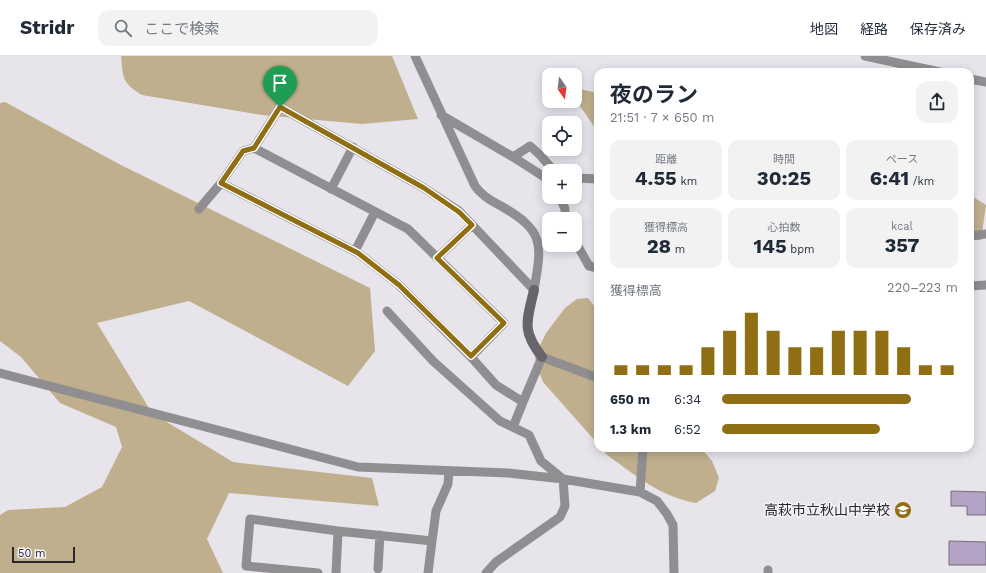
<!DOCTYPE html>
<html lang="ja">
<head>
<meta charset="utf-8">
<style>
  :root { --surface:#fff; --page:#f2f2f3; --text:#1f2937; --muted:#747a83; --line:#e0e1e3; --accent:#906f14 }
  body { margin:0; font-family:"Work Sans","Noto Sans JP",sans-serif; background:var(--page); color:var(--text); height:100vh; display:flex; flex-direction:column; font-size:15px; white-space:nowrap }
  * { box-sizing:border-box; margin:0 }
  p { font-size:13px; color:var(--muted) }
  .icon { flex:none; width:22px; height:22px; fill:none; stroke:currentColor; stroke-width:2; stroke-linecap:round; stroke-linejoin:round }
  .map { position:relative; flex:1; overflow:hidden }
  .sheet { position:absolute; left:594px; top:12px; width:380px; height:384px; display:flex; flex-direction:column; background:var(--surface); border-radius:12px; box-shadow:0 2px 10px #0003 }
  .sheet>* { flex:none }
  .needle { width:26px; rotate:166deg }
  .controls { position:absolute; left:542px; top:12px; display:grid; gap:8px }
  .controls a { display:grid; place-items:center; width:40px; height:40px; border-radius:8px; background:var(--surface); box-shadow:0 2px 10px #0003; font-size:20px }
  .scale { position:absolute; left:12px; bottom:10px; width:63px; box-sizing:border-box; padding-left:4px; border:2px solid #29282b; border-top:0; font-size:11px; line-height:14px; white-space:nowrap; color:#29282b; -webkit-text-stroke:3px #f4f1f8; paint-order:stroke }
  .pin { position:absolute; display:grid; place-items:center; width:34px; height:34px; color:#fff; margin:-41px -17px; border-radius:50% 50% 50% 0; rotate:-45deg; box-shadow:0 0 4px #0007 }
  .pin .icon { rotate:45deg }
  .round { display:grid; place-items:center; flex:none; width:42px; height:42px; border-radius:12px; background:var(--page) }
  .overview { display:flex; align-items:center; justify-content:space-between; height:68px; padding:0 16px }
  h1 { font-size:22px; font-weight:700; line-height:30px }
  .figures { display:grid; grid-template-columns:repeat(3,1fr); gap:6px; height:68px; padding:4px 16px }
  .figures div { display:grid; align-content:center; border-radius:10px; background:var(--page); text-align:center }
  .figures b { font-size:20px; font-weight:700 }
  .figures small { font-size:11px; font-weight:400 }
  .figures p { font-size:11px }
  .chart { height:112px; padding:8px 16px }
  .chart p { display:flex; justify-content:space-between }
  .chart svg { width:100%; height:72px; margin-top:4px; stroke:var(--accent); stroke-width:6 }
  ul { padding:0 16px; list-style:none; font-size:13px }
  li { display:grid; grid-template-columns:64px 48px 1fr; align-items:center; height:30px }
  li i { height:10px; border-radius:5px; background:var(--accent) }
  header { display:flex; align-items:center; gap:24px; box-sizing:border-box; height:56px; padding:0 20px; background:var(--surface); border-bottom:1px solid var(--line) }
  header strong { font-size:19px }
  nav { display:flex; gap:22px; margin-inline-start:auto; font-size:14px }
  .search { width:280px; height:36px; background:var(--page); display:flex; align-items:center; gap:10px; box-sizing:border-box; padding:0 14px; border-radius:12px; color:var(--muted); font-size:15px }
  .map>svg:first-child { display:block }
  .forest { fill:#bfaf8c }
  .building { fill:#b4a3c5; stroke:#726f75 }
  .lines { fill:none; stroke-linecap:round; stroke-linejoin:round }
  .street { stroke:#908e91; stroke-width:9 }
  .secondary { stroke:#676569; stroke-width:10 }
  .route-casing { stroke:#fff; stroke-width:8 }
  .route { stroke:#906f14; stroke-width:5 }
  .labels { text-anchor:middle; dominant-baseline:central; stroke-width:3; stroke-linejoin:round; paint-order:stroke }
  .poi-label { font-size:14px; fill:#29282b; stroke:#f4f1f8; text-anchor:end }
</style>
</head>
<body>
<header>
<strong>Stridr</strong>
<div class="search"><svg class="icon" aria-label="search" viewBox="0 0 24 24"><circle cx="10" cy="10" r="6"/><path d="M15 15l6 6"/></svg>ここで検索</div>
<nav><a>地図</a><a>経路</a><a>保存済み</a></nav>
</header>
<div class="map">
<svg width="986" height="517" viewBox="0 0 986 517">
  <rect width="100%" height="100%" fill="#e7e4eb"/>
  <!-- forest -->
  <path class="forest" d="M 121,0 L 392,0 L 418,63 L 362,68 L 262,59 L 142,39 C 122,27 123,22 121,0 Z
    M 575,32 L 598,37 L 598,76 L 575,43 Z
    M 5,46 L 119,108 L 370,232 L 375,295 L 348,330 L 189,245 L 97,267 L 152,357 L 233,406 L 372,422 L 379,450 L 229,437 L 207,483 L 223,517 L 0,517 L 0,459 L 8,454 L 65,451 L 102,431 L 122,391 L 116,371 L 60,347 L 21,301 L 0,285 L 0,47 Z
    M 970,139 L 986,149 L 981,184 L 970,184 Z
    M 588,242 L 598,255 L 598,388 L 543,326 L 536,308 L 535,300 L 546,277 L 565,252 L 577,243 Z
    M 601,392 L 701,392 L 712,405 L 719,422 L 715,435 L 696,447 C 661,441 635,419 607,399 Z"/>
  <!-- building -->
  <path class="building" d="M 951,435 L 986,436 L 986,459 L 967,459 L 967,450 L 951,450 Z
    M 949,485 L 986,486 L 986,509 L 949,509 Z"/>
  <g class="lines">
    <!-- street -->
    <path class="street" d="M 415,0 L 475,130 C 481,139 491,145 501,150 C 545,175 542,188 534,234
      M 865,0 L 940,16
      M 970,23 L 986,26
      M 441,59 L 513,101 L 549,124
      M 254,92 L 408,173 L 504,267 L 471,301
      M 513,101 L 530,90 L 540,99 L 554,115
      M 575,122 L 598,123
      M 331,133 L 353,91
      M 560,141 L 565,153 L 565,163
      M 199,153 L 221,127
      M 970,180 L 986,178
      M 575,185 L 589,210 L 598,212
      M 355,195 L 375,156
      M 437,202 L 472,169
      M 970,230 L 986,229
      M 534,234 L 459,155 L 424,132 L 280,51 L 254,92 L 243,95 L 221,127 L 358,197 L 399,229 L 471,301 L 496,329 L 523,346 L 542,301 L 598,322
      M 387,255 L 433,305 L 500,365 L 529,379 L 541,405 L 563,423 L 565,450 L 560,461 L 496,506 L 486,517
      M 0,317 L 358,411 L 508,417 L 563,423 L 640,436 L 657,445 L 667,458 L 673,469 L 674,517
      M 513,371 L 523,346
      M 640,436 L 643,392
      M 378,513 L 380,479
      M 768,514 L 768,517
      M 318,517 L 246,510 L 250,463 L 338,475 L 432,485 L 436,455 L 448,428 L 449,415
      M 336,517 L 338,475
      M 428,517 L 432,485"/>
    <!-- secondary -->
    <path class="secondary" d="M 534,234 C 527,265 521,274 542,301"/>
  </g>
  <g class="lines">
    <!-- route casing -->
    <g class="route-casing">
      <path id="route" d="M 280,51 L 424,132 L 459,156 L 472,169 L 437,202 L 504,267 L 471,300 L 399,229 L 358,197 L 221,127 L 243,95 L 254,92 Z"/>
    </g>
    <!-- route -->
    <use href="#route" class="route"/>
  </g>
  <!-- icons -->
  <defs>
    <g id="school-disc" transform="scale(0.9)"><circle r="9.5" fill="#906f14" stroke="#f4f1f8"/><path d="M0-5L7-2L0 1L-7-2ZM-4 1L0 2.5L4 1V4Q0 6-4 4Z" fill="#fff"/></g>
  </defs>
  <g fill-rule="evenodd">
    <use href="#school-disc" x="903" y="454"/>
  </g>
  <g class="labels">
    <!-- poi labels -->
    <g class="poi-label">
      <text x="890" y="454">高萩市立秋山中学校</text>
    </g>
  </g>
</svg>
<div class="controls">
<a><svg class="needle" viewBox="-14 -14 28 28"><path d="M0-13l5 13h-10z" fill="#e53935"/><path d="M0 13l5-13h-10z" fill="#747a83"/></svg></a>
<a><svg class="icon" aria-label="locate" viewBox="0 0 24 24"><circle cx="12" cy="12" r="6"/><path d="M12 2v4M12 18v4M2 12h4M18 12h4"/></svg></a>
<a>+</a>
<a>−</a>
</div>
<div class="scale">50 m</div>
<div class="pin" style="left:280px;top:51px;background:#1e9e55"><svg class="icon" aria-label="arrive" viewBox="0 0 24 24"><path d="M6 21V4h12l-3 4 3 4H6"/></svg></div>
<section class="sheet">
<div class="overview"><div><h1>夜のラン</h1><p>21:51 · 7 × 650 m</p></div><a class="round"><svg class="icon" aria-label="share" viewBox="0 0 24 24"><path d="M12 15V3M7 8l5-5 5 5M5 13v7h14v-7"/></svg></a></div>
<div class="figures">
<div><p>距離</p><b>4.55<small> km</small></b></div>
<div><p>時間</p><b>30:25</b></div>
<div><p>ペース</p><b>6:41<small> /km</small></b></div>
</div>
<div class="figures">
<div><p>獲得標高</p><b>28<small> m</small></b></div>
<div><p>心拍数</p><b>145<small> bpm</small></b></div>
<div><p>kcal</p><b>357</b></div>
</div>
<div class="chart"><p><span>獲得標高</span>220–223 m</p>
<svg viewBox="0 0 160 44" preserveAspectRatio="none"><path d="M5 44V38M15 44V38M25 44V38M35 44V38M45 44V27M55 44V17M65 44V6M75 44V17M85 44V27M95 44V27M105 44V17M115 44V17M125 44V17M135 44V27M145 44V38M155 44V38"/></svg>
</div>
<ul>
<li><b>650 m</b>6:34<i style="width:80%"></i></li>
<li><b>1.3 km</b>6:52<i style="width:67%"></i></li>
</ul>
</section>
</div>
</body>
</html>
